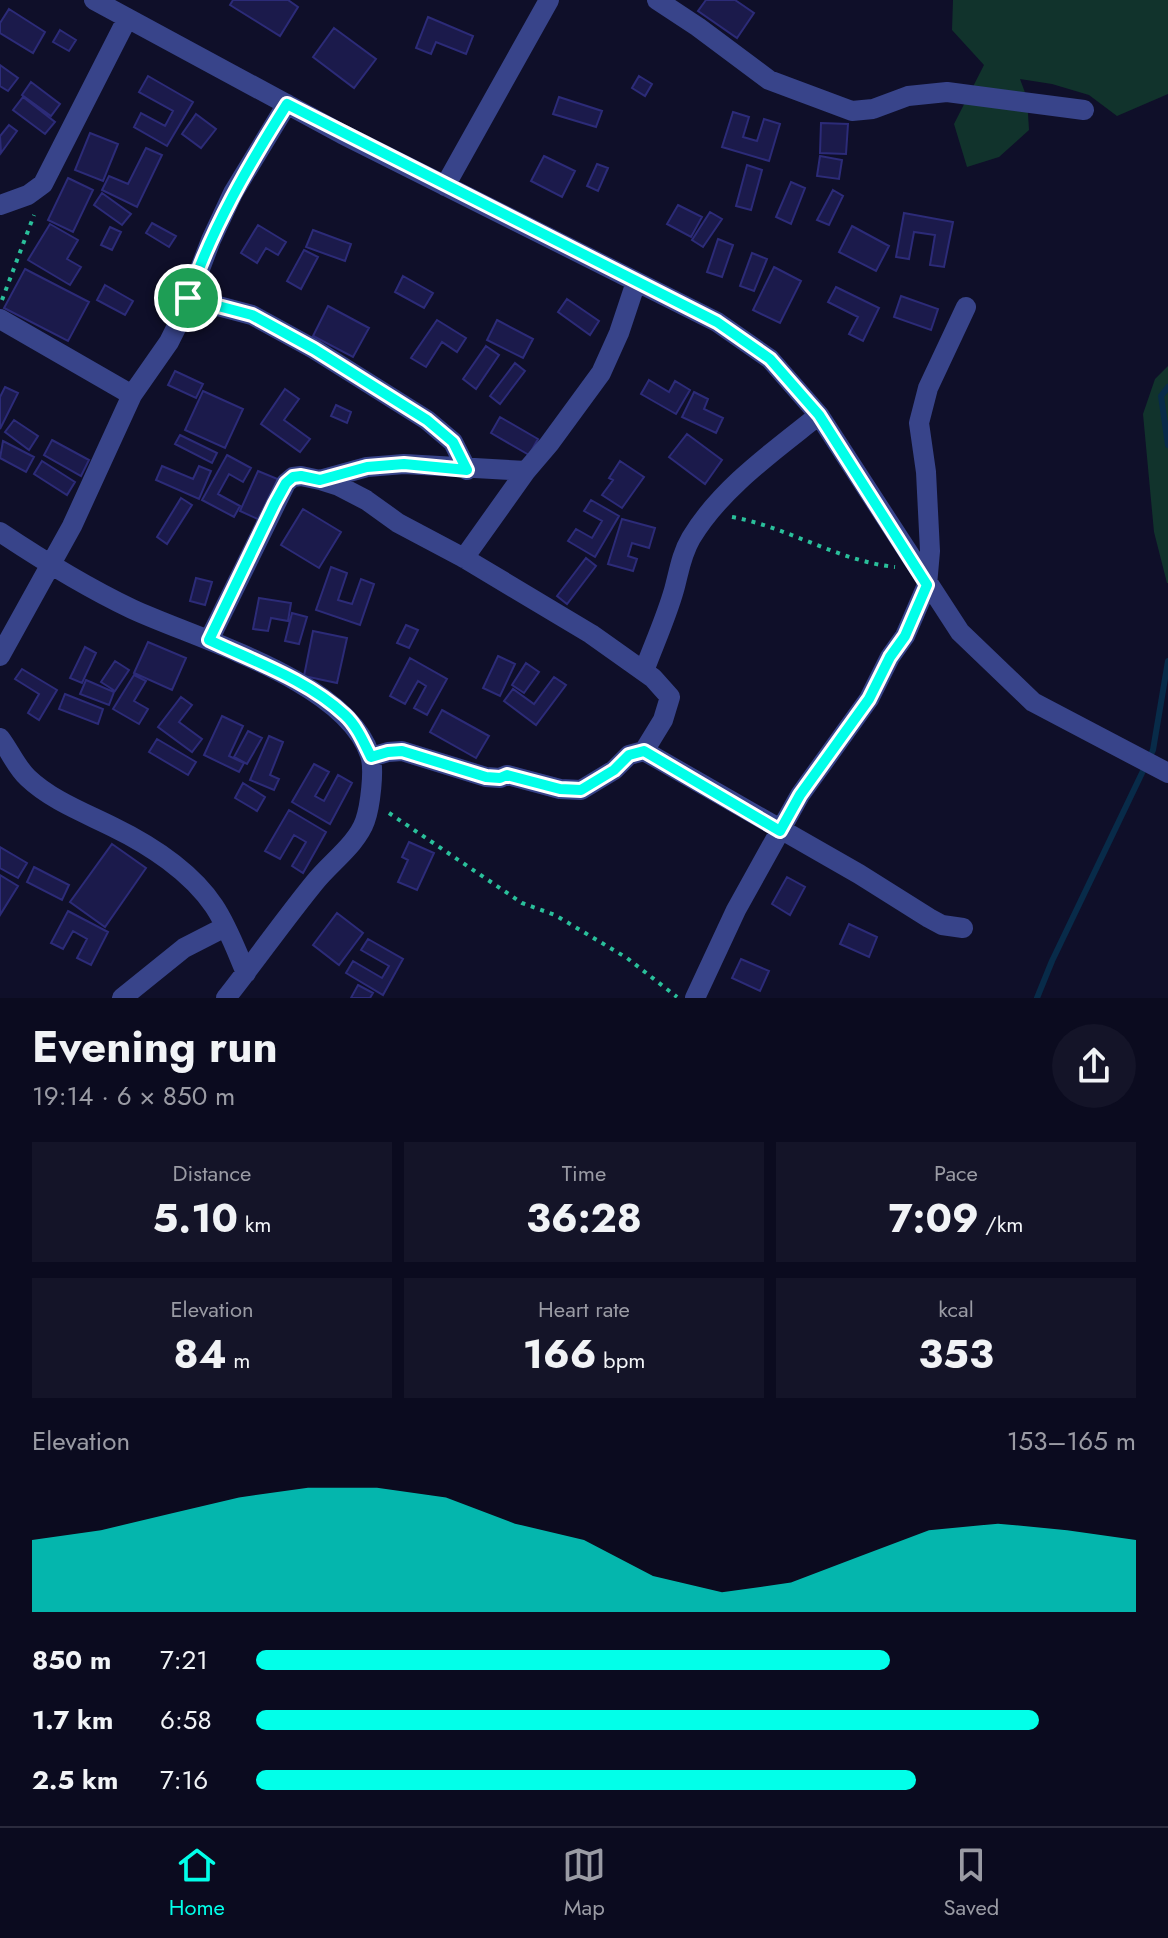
<!DOCTYPE html>
<html lang="en">
<head>
<meta charset="utf-8">
<style>
  :root { --surface:#0b0b1f; --page:#141428; --text:#f1f3f6; --muted:#9a9ba4; --line:#2b2b3d; --accent:#02ffe9 }
  body { margin:0; font-family:Jost,sans-serif; background:var(--page); color:var(--text); height:100vh; display:flex; flex-direction:column; font-size:30px; white-space:nowrap }
  * { box-sizing:border-box; margin:0 }
  p { font-size:26px; color:var(--muted) }
  .icon { flex:none; width:44px; height:44px; fill:none; stroke:currentColor; stroke-width:2; stroke-linecap:round; stroke-linejoin:round }
  .map { position:relative; height:998px; overflow:hidden }
  .side { display:flex; flex-direction:column; background:var(--surface); flex:1 }
  .side>* { flex:none }
  .pin { position:absolute; display:grid; place-items:center; width:68px; height:68px; color:#fff; margin:-34px; border:4px solid #fff; border-radius:50%; box-shadow:0 2px 8px #0007 }
  .round { display:grid; place-items:center; flex:none; width:84px; height:84px; border-radius:42px; background:var(--page) }
  .summary { display:flex; align-items:center; justify-content:space-between; height:136px; padding:0 32px }
  h1 { font-size:44px; font-weight:700; line-height:60px }
  .metrics { display:grid; grid-template-columns:repeat(3,1fr); gap:12px; height:136px; padding:8px 32px }
  .metrics div { display:grid; align-content:center; border-radius:0px; background:var(--page); text-align:center }
  .metrics b { font-size:40px; font-weight:700 }
  .metrics small { font-size:22px; font-weight:400 }
  .metrics p { font-size:22px }
  .chart { height:224px; padding:16px 32px }
  .chart p { display:flex; justify-content:space-between }
  .chart svg { width:100%; height:144px; margin-top:8px; fill:var(--accent); opacity:.7 }
  ul { padding:0 32px; list-style:none; font-size:26px }
  li { display:grid; grid-template-columns:128px 96px 1fr; align-items:center; height:60px }
  li i { height:20px; border-radius:10px; background:var(--accent) }
  .tab-bar { display:flex; justify-content:space-around; align-items:center; height:112px; border-top:2px solid var(--line); background:var(--surface); font-size:22px; color:var(--muted) }
  .tab-bar a { display:grid; justify-items:center; gap:4px }
  .tab-bar .current { color:var(--accent) }
  .map>svg:first-child { display:block }
  .green { fill:#11332c }
  .lines { fill:none; stroke-linecap:round; stroke-linejoin:round }
  .stream { stroke:#082b49; stroke-width:6 }
  .building { fill:#1b1a4b; stroke:#2c2b78; stroke-width:2 }
  .path { stroke:#2ac09b; stroke-width:4; stroke-dasharray:4 6; stroke-linecap:butt }
  .minor { stroke:#38448a; stroke-width:20 }
  .route-casing { stroke:#fff; stroke-width:16 }
  .route { stroke:#02ffe9; stroke-width:10 }
</style>
</head>
<body>
<div class="map">
<svg width="1168" height="998" viewBox="0 0 1168 998">
  <rect width="100%" height="100%" fill="#0f0f29"/>
  <!-- green -->
  <path class="green" d="M 953,0 L 1168,0 L 1168,94 L 1117,116 L 1089,95 L 1052,84 L 1020,79 L 1027,98 L 1029,130 L 999,157 L 967,167 L 954,124 L 984,65 L 952,30 Z
    M 1168,366 L 1168,583 L 1167,583 L 1154,532 L 1143,414 L 1155,379 Z"/>
  <g class="lines">
    <!-- stream -->
    <path class="stream" d="M 1168,387 L 1161,396 L 1168,445
      M 1037,998 L 1052,961 L 1153,750 L 1168,661"/>
  </g>
  <!-- building -->
  <path class="building" d="M 233,0 L 288,0 L 298,7 L 280,36 L 230,5 Z
    M 706,0 L 735,0 L 754,13 L 737,38 L 698,11 Z
    M 9,9 L 45,32 L 33,53 L 0,33 L 0,23 Z
    M 428,17 L 473,36 L 466,54 L 436,42 L 431,54 L 416,48 Z
    M 334,28 L 376,59 L 354,88 L 313,57 Z
    M 60,30 L 76,40 L 69,51 L 53,42 Z
    M 0,65 L 18,78 L 8,91 L 0,86 Z
    M 148,76 L 193,102 L 167,146 L 134,127 L 141,113 L 165,126 L 173,111 L 139,92 Z
    M 639,76 L 652,84 L 645,96 L 632,88 Z
    M 31,82 L 60,104 L 51,116 L 22,95 Z
    M 23,97 L 55,122 L 45,134 L 13,110 Z
    M 559,97 L 602,111 L 596,127 L 553,114 Z
    M 733,112 L 749,117 L 743,137 L 757,141 L 764,119 L 780,124 L 769,161 L 722,147 Z
    M 196,114 L 216,129 L 201,148 L 182,134 Z
    M 821,123 L 848,124 L 846,154 L 820,153 Z
    M 9,125 L 17,131 L 1,153 L 0,136 Z
    M 90,133 L 118,144 L 103,181 L 75,170 Z
    M 146,148 L 162,155 L 137,207 L 102,190 L 109,176 L 128,184 Z
    M 544,156 L 575,171 L 562,197 L 531,181 Z
    M 820,156 L 842,160 L 839,179 L 817,176 Z
    M 597,164 L 608,168 L 598,191 L 587,186 Z
    M 747,165 L 762,170 L 751,210 L 736,206 Z
    M 68,178 L 93,190 L 73,232 L 48,220 Z
    M 791,182 L 805,188 L 791,224 L 776,217 Z
    M 833,190 L 843,196 L 829,225 L 817,220 Z
    M 102,193 L 131,214 L 122,225 L 94,205 Z
    M 678,205 L 702,217 L 691,237 L 667,224 Z
    M 710,212 L 722,219 L 703,247 L 692,240 Z
    M 904,213 L 953,222 L 944,267 L 930,265 L 935,235 L 914,232 L 909,259 L 896,257 Z
    M 152,223 L 176,236 L 169,247 L 146,233 Z
    M 50,224 L 78,240 L 67,259 L 81,267 L 70,285 L 28,260 Z
    M 258,225 L 286,242 L 278,255 L 266,248 L 257,263 L 241,253 Z
    M 852,226 L 889,246 L 876,271 L 839,252 Z
    M 110,227 L 121,232 L 112,250 L 101,245 Z
    M 313,230 L 351,244 L 345,261 L 306,247 Z
    M 718,239 L 733,245 L 722,277 L 707,272 Z
    M 304,250 L 318,257 L 301,289 L 287,281 Z
    M 752,253 L 767,259 L 754,291 L 740,286 Z
    M 774,267 L 801,281 L 780,323 L 753,310 Z
    M 25,269 L 89,302 L 68,341 L 4,308 Z
    M 403,276 L 433,293 L 424,308 L 395,292 Z
    M 105,285 L 133,301 L 125,315 L 97,300 Z
    M 836,287 L 879,308 L 863,341 L 849,334 L 858,317 L 828,302 Z
    M 901,296 L 938,309 L 931,330 L 894,317 Z
    M 567,299 L 599,321 L 590,335 L 558,312 Z
    M 328,306 L 369,328 L 353,357 L 313,336 Z
    M 437,320 L 466,338 L 457,352 L 442,342 L 426,367 L 411,358 Z
    M 497,320 L 533,339 L 523,358 L 487,340 Z
    M 486,346 L 499,355 L 476,389 L 463,379 Z
    M 515,363 L 525,371 L 500,404 L 490,396 Z
    M 175,371 L 203,384 L 196,398 L 168,385 Z
    M 649,380 L 669,392 L 675,381 L 690,390 L 676,414 L 641,394 Z
    M 5,387 L 18,393 L 0,429 L 0,397 Z
    M 285,389 L 299,399 L 284,420 L 310,439 L 300,452 L 261,424 Z
    M 203,391 L 243,409 L 225,448 L 185,430 Z
    M 694,392 L 708,399 L 704,409 L 723,418 L 716,433 L 682,417 Z
    M 336,405 L 351,412 L 347,423 L 331,416 Z
    M 500,417 L 538,439 L 529,455 L 491,433 Z
    M 14,420 L 38,436 L 29,450 L 5,432 Z
    M 687,434 L 722,460 L 705,484 L 669,457 Z
    M 180,435 L 217,453 L 212,463 L 175,444 Z
    M 52,440 L 89,460 L 81,476 L 44,455 Z
    M 3,441 L 34,457 L 26,472 L 0,458 Z
    M 227,455 L 251,468 L 243,482 L 229,474 L 218,494 L 240,506 L 234,517 L 202,500 Z
    M 42,461 L 75,482 L 67,495 L 34,474 Z
    M 620,461 L 644,477 L 622,508 L 602,495 L 613,480 L 609,478 Z
    M 162,466 L 193,479 L 199,466 L 211,471 L 199,499 L 156,480 Z
    M 258,471 L 280,480 L 262,521 L 240,511 Z
    M 181,498 L 192,505 L 167,544 L 157,537 Z
    M 591,500 L 619,516 L 595,557 L 568,541 L 576,529 L 592,538 L 602,521 L 584,511 Z
    M 303,509 L 341,532 L 319,568 L 281,545 Z
    M 622,519 L 655,528 L 649,548 L 632,543 L 628,556 L 637,559 L 633,571 L 608,564 Z
    M 586,558 L 596,566 L 567,604 L 557,596 Z
    M 331,567 L 347,573 L 338,600 L 352,604 L 361,579 L 374,584 L 360,625 L 316,610 Z
    M 196,578 L 212,582 L 205,605 L 190,601 Z
    M 259,598 L 291,603 L 288,621 L 271,618 L 268,631 L 253,629 Z
    M 292,613 L 307,617 L 299,644 L 285,641 Z
    M 406,625 L 418,630 L 409,648 L 397,643 Z
    M 313,631 L 347,638 L 337,683 L 304,676 Z
    M 148,642 L 186,658 L 172,690 L 134,673 Z
    M 85,647 L 96,653 L 82,683 L 70,678 Z
    M 498,656 L 515,664 L 500,696 L 483,688 Z
    M 410,658 L 447,679 L 427,715 L 414,708 L 426,686 L 418,681 L 405,704 L 390,696 Z
    M 115,661 L 129,670 L 115,691 L 101,682 Z
    M 526,663 L 539,672 L 524,693 L 512,685 Z
    M 22,669 L 57,690 L 39,720 L 28,713 L 39,694 L 15,679 Z
    M 134,675 L 146,681 L 134,701 L 148,709 L 139,724 L 113,709 Z
    M 554,677 L 566,685 L 536,725 L 504,701 L 513,689 L 534,704 Z
    M 86,680 L 114,692 L 109,705 L 80,694 Z
    M 65,694 L 103,709 L 98,724 L 59,709 Z
    M 181,697 L 192,705 L 179,722 L 202,739 L 192,752 L 158,727 Z
    M 442,710 L 489,736 L 476,758 L 430,732 Z
    M 222,716 L 243,726 L 229,756 L 244,763 L 239,772 L 204,755 Z
    M 248,731 L 262,738 L 247,764 L 234,757 Z
    M 269,736 L 283,742 L 270,775 L 279,779 L 274,790 L 250,780 Z
    M 157,739 L 196,762 L 188,775 L 149,752 Z
    M 314,764 L 329,772 L 315,796 L 324,801 L 338,775 L 352,783 L 330,824 L 292,802 Z
    M 243,783 L 265,797 L 257,811 L 235,798 Z
    M 289,810 L 326,832 L 303,873 L 292,866 L 306,842 L 294,835 L 280,859 L 265,851 Z
    M 409,842 L 434,853 L 417,890 L 398,882 L 408,860 L 402,857 Z
    M 112,844 L 146,868 L 105,927 L 70,902 Z
    M 0,847 L 27,863 L 18,878 L 0,868 Z
    M 34,867 L 69,885 L 62,900 L 27,882 Z
    M 0,875 L 18,886 L 0,915 Z
    M 787,877 L 805,887 L 790,915 L 772,904 Z
    M 68,911 L 108,932 L 91,965 L 77,958 L 87,939 L 73,931 L 63,949 L 51,943 Z
    M 337,913 L 363,933 L 339,965 L 313,945 Z
    M 849,924 L 877,937 L 869,957 L 840,944 Z
    M 368,939 L 403,959 L 383,995 L 346,973 L 353,961 L 382,978 L 389,966 L 361,950 Z
    M 741,959 L 769,971 L 760,991 L 732,978 Z
    M 358,985 L 373,993 L 370,998 L 351,998 Z"/>
  <g class="lines">
    <!-- path -->
    <path class="path" d="M 2,300 L 34,215
      M 732,517 C 788,527 838,561 895,567
      M 389,813 L 522,903 L 555,915 L 627,958 L 677,997"/>
    <!-- minor -->
    <path class="minor" d="M 94,0 L 342,134 L 717,322 L 770,359 L 819,415 L 960,632 L 1033,702 L 1168,773
      M 657,0 L 698,27 L 769,80 L 852,111 L 873,109 L 908,96 L 947,92 L 1084,110
      M 445,186 L 549,0
      M 0,205 L 28,195 L 43,184 L 127,19
      M 188,298 L 252,315 L 314,349 L 427,420 L 453,442 L 467,470
      M 0,319 L 132,395
      M 320,480 L 367,467 L 404,464 L 526,471
      M 0,532 C 42,560 86,587 132,609 C 199,640 345,680 370,755 C 375,769 370,807 365,821 C 357,844 330,863 315,882 C 284,920 256,960 226,998
      M 464,558 L 526,471 L 549,444 L 601,373 L 619,333 L 636,282
      M 209,640 L 286,483 L 293,477 L 301,476 L 320,480 L 339,486 L 366,500 L 398,523 L 464,558 L 591,634 L 653,678 L 670,697 L 663,720 L 644,751
      M 0,656 L 72,526 L 132,395 L 169,342 L 182,316 L 211,240 L 233,193 L 287,104
      M 644,671 C 654,644 666,618 674,590 C 679,572 681,555 691,538 C 721,488 774,451 819,415
      M 0,738 C 10,751 16,767 28,778 C 51,800 85,813 113,827 C 150,845 191,872 214,906 C 228,927 236,950 246,973
      M 371,757 L 388,752 L 402,751 L 486,777 L 500,778 L 507,775 L 560,789 L 581,790 L 614,770 L 629,755 L 644,751 L 859,874 L 929,918 L 942,925 L 963,928
      M 122,998 L 184,948 L 225,927
      M 695,998 L 736,910 L 800,795 L 869,699 L 890,657 L 905,636 L 927,585 L 930,551 L 926,472 L 919,423 L 928,388 L 966,307"/>
  </g>
  <g class="lines">
    <!-- route casing -->
    <g class="route-casing">
      <path id="route" d="M 287,104 L 717,322 L 770,359 L 819,415 L 927,585 L 905,636 L 890,657 L 869,699 L 800,795 L 780,831 L 644,751 L 629,755 L 614,770 L 581,790 L 560,789 L 507,775 L 500,778 L 486,777 L 402,751 L 388,752 L 371,757 C 364,743 357,726 345,715 C 308,680 255,662 209,640 L 275,503 L 286,483 L 293,477 L 301,476 L 320,480 L 367,467 L 404,464 L 467,470 L 453,442 L 427,420 L 314,349 L 252,315 L 188,298 C 212,228 248,166 287,104 Z"/>
    </g>
    <!-- route -->
    <use href="#route" class="route"/>
  </g>
</svg>
<div class="pin" style="left:188px;top:298px;background:#1e9e55"><svg class="icon" aria-label="arrive" viewBox="0 0 24 24"><path d="M6 21V4h12l-3 4 3 4H6"/></svg></div>
</div>
<section class="side">
<div class="summary"><div><h1>Evening run</h1><p>19:14 · 6 × 850 m</p></div><a class="round"><svg class="icon" aria-label="share" viewBox="0 0 24 24"><path d="M12 15V3M7 8l5-5 5 5M5 13v7h14v-7"/></svg></a></div>
<div class="metrics">
<div><p>Distance</p><b>5.10<small> km</small></b></div>
<div><p>Time</p><b>36:28</b></div>
<div><p>Pace</p><b>7:09<small> /km</small></b></div>
</div>
<div class="metrics">
<div><p>Elevation</p><b>84<small> m</small></b></div>
<div><p>Heart rate</p><b>166<small> bpm</small></b></div>
<div><p>kcal</p><b>353</b></div>
</div>
<div class="chart"><p><span>Elevation</span>153–165 m</p>
<svg viewBox="0 0 160 44" preserveAspectRatio="none"><path d="M0 44V22L10 19L20 14L30 9L40 6L50 6L60 9L70 17L80 22L90 33L100 38L110 35L120 27L130 19L140 17L150 19L160 22V44z"/></svg>
</div>
<ul>
<li><b>850 m</b>7:21<i style="width:72%"></i></li>
<li><b>1.7 km</b>6:58<i style="width:89%"></i></li>
<li><b>2.5 km</b>7:16<i style="width:75%"></i></li>
</ul>
</section>
<nav class="tab-bar">
<a class="current"><svg class="icon" aria-label="home" viewBox="0 0 24 24"><path d="M3 11l9-7 9 7M6 9v11h12V9"/></svg>Home</a>
<a><svg class="icon" aria-label="map" viewBox="0 0 24 24"><path d="M3 6l6-2 6 2 6-2v14l-6 2-6-2-6 2zM9 4v14M15 6v14"/></svg>Map</a>
<a><svg class="icon" aria-label="saved" viewBox="0 0 24 24"><path d="M7 4h10v16l-5-4-5 4z"/></svg>Saved</a>
</nav>
</body>
</html>
